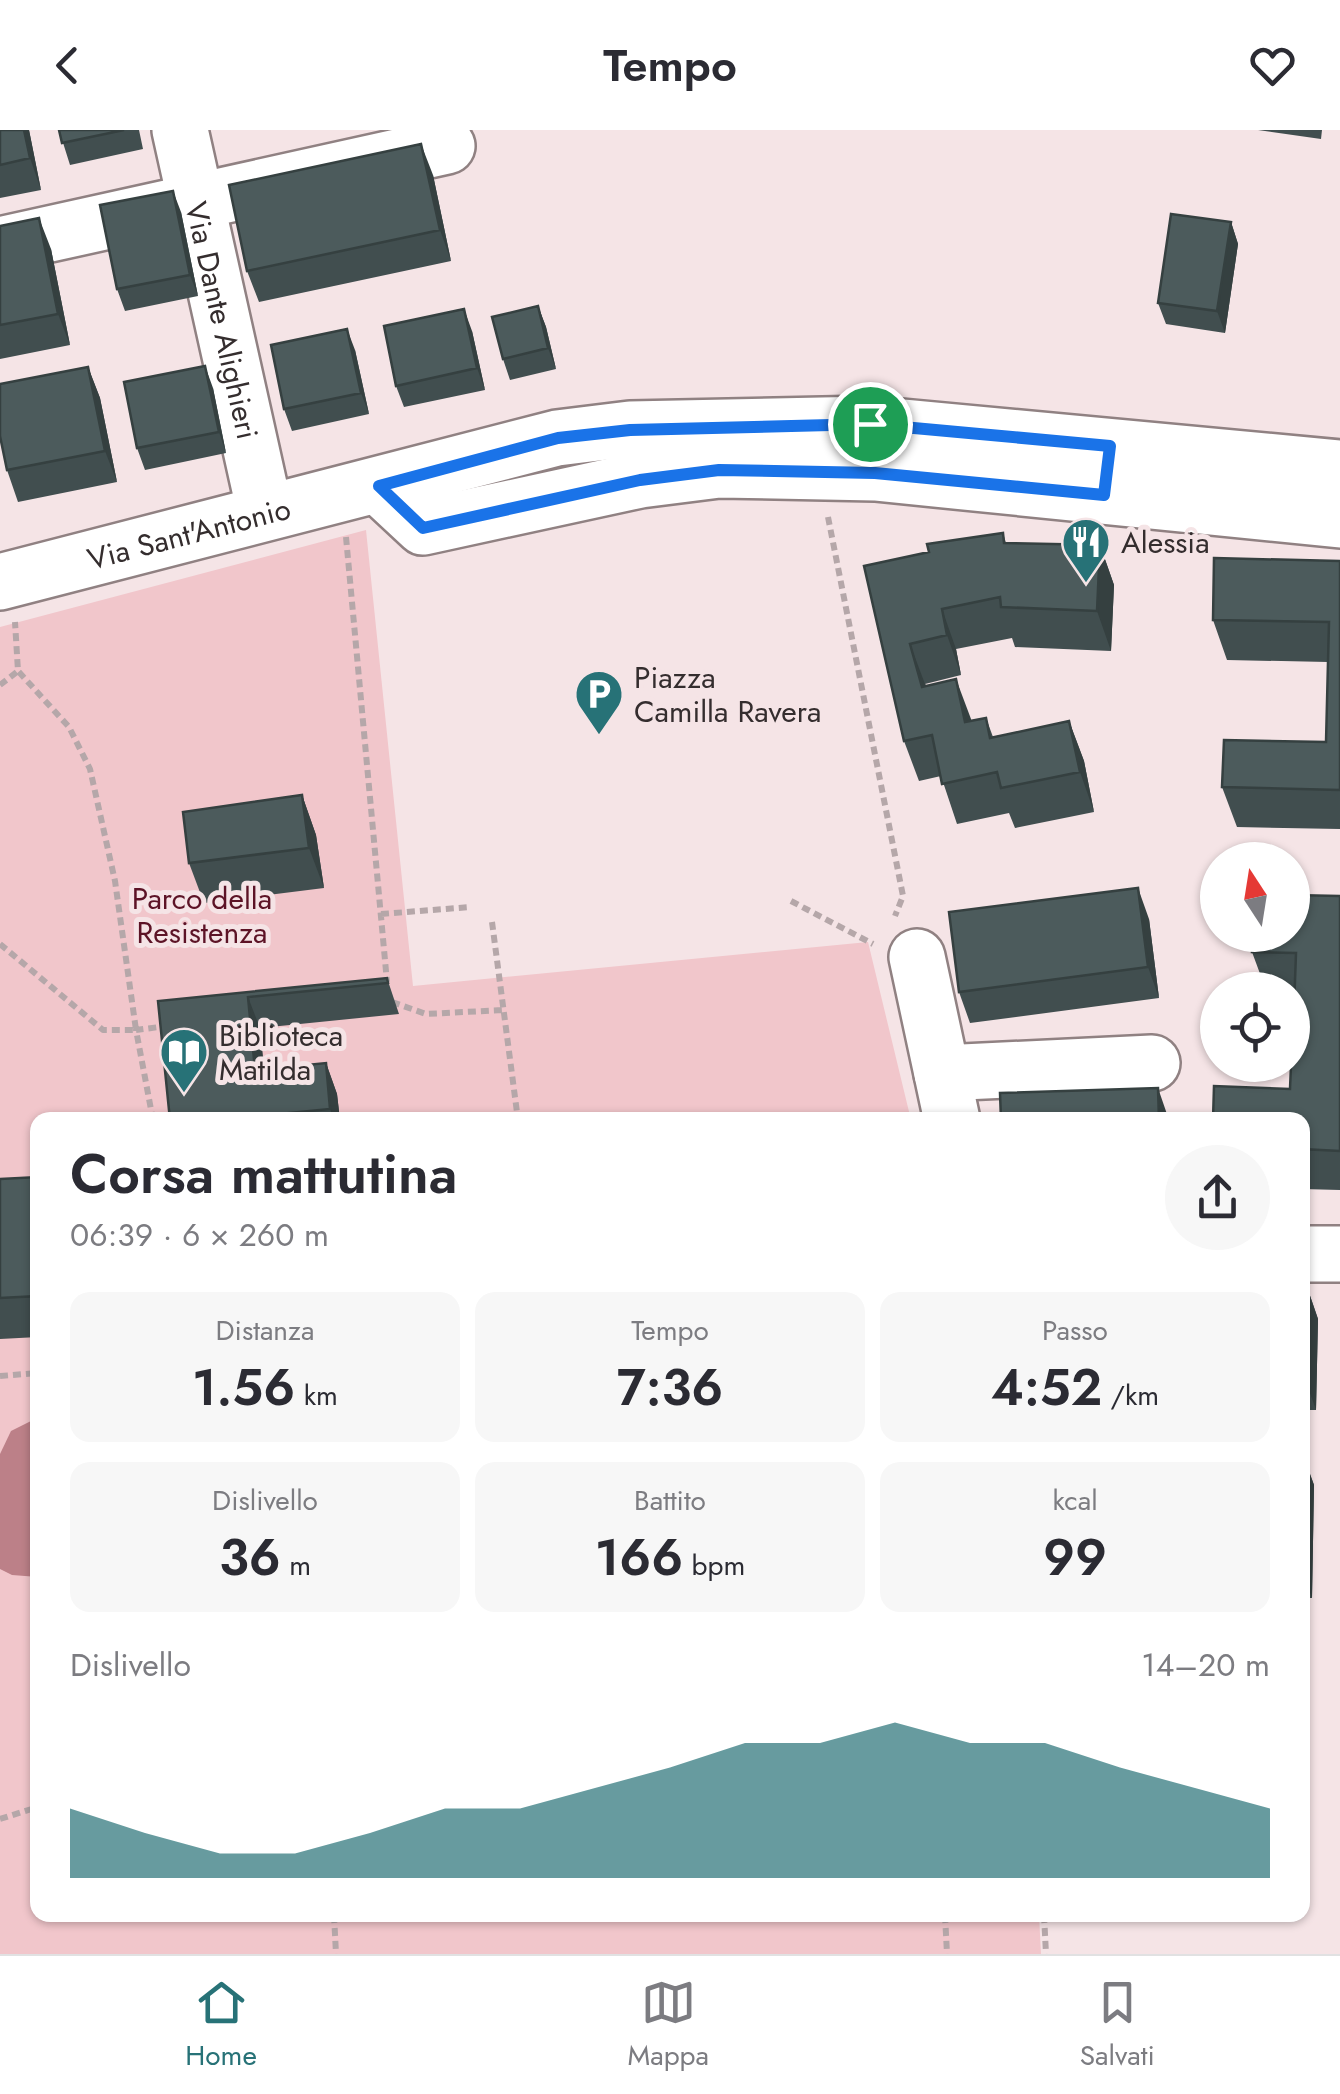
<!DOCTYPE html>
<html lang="it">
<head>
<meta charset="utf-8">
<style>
  :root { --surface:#fff; --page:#f7f7f7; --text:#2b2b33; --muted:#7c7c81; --line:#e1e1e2; --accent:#277277 }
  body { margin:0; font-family:Jost,sans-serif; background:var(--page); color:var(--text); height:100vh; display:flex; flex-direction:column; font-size:38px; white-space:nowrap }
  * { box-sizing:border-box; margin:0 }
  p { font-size:32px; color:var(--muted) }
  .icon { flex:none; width:55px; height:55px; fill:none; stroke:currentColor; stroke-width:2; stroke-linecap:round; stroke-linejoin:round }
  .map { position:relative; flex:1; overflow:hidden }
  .sheet { position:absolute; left:30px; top:982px; width:1280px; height:810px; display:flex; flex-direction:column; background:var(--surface); border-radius:20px; box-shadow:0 2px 8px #0004 }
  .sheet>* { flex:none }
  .needle { width:65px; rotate:348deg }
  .tools { position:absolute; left:1200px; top:712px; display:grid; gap:20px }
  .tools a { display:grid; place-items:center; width:110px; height:110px; border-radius:50%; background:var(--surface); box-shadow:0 2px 8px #0004; font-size:50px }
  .pin { position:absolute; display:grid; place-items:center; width:85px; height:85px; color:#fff; margin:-42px; border:5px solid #fff; border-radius:50%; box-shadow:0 2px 10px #0007 }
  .round { display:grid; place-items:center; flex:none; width:105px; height:105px; border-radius:52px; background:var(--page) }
  .head { display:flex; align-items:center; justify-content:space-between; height:170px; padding:0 40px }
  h1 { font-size:55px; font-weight:600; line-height:75px }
  .figures { display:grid; grid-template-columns:repeat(3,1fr); gap:15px; height:170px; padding:10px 40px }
  .figures div { display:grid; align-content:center; border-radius:20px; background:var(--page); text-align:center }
  .figures b { font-size:50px; font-weight:600 }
  .figures small { font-size:28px; font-weight:400 }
  .figures p { font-size:28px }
  .chart { height:280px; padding:20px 40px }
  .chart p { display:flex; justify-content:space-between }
  .chart svg { width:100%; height:180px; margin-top:10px; fill:var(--accent); opacity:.7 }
  header { display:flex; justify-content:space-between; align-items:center; height:130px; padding:0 40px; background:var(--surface); font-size:45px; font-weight:600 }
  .tab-bar { display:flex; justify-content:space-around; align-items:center; height:140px; border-top:2px solid var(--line); background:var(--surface); font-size:28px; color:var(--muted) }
  .tab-bar a { display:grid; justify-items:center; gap:5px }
  .tab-bar .on { color:var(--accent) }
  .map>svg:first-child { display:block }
  .green { fill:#f1c6cb }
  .water { fill:#bc8088 }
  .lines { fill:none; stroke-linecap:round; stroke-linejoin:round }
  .minor-casing { stroke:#908182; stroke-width:60 }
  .major-casing { stroke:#908182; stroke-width:60 }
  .path { stroke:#b5a7a9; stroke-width:6; stroke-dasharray:8 5; stroke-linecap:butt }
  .minor { stroke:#fff; stroke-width:55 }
  .major { stroke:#fff; stroke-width:55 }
  .wall { fill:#414e4f }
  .shaded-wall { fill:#354040 }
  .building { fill:#4c5b5c; stroke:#354040; stroke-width:2.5 }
  .route-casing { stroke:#fff; stroke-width:20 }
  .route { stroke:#1a73e8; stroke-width:12 }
  .labels { text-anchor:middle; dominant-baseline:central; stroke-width:10; stroke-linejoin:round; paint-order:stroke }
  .street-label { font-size:30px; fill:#342d2e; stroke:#f5e4e6 }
  .poi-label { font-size:30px; fill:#342d2e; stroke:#f5e4e6; text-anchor:start }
  .park-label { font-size:30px; fill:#5c1326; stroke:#f5e4e6 }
</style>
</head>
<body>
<header><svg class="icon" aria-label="back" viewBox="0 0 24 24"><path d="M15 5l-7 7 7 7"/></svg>Tempo<svg class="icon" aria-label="heart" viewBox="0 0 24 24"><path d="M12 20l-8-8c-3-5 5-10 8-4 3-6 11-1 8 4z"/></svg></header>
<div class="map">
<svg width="1340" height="1824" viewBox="0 0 1340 1824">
  <rect width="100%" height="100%" fill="#f5e4e6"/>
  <!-- green -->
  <path class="green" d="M 366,400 L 413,856 L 868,812 L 911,990 L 38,990 L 38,1785 L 1039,1785 L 1041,1824 L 0,1824 L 0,497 Z"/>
  <!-- water -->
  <path class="water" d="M 37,1288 L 38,1447 L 12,1445 L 0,1439 L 0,1324 L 11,1301 Z"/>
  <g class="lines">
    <!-- minor casing -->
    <g class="minor-casing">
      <g id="minor">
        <path id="s1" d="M 180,0 L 265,382"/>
        <path d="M 0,115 L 447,16"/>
        <path d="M 379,356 L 423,397 L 640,350 L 719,340 L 875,343 L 1340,390"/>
        <path d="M 917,827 L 952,990"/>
        <path d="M 942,943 L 1152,933"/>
        <path d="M 1302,1124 L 1340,1124"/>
      </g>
    </g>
    <!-- major casing -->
    <g class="major-casing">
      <g id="major">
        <path id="s2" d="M 0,452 L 557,308 L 630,299 L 870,294 L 1340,338"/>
      </g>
    </g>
    <!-- path -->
    <path class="path" d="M 828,387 L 903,766 L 895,786
      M 346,407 L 387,852
      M 0,555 L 18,541
      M 791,771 L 873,814
      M 381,784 L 471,777
      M 492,792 L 518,990
      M 0,814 L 103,900 L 136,900 L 115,751 L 90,639 L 69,597 L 18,541 L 15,492
      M 392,872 L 426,884 L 504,880
      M 153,990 L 136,900 L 167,896
      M 0,1246 L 38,1243
      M 0,1689 L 38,1677
      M 334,1785 L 336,1824
      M 945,1785 L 947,1824
      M 1044,1785 L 1046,1824"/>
    <!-- minor -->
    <use href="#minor" class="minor"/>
    <!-- major -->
    <use href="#major" class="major"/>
  </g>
  <!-- wall -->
  <path class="wall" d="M 0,0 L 29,0 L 41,60 L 0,68 Z
    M 59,0 L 139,0 L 143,19 L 70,35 Z
    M 1258,0 L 1322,0 L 1321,9 Z
    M 433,45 L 451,131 L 259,172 L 247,141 Z
    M 181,82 L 198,166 L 125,181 L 117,159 Z
    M 1231,92 L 1238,114 L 1225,203 L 1166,194 L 1158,173 Z
    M 0,96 L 51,119 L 70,215 L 0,229 Z
    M 538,176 L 546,197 L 556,239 L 510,250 L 503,229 Z
    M 472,201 L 485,260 L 404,277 L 396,256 Z
    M 355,220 L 369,284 L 292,301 L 284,279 Z
    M 88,237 L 100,268 L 117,352 L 18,372 L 7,340 Z
    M 213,258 L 226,323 L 145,340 L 137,318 Z
    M 1003,403 L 1006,413 L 1100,415 L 1114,455 L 1111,521 L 1015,517 L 1012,508 L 956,519 L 961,545 L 925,554 L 971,591 L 986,588 L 993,607 L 1069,591 L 1084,631 L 1094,682 L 1015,698 L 1009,683 L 957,694 L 941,646 L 919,651 L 904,611 L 864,436 L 929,422 Z
    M 1340,431 L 1340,699 L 1237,697 L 1222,657 L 1326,612 L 1328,532 L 1227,530 L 1213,490 Z
    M 302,665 L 316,705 L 324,758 L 204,773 L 189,733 Z
    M 1340,766 L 1340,1060 L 1302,1059 L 1302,990 L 1290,959 L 1294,862 L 1292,860 L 1266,860 L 1252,822 Z
    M 1149,789 L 1159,868 L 970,893 L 959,862 Z
    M 387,848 L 399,884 L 260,898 L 264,939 L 326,933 L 337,964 L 340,990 L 170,990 L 158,871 Z
    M 38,1047 L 38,1207 L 0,1209 L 0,1049 Z
    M 1302,1157 L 1307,1157 L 1318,1189 L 1316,1280 L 1302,1280 Z
    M 1302,1324 L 1314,1355 L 1312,1468 L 1302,1468 Z"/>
  <!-- shaded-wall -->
  <path class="shaded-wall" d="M 24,0 L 29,0 L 41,60 L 30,28 Z
    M 421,14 L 433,45 L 451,131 L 440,100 Z
    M 173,61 L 181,82 L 198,166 L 190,145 Z
    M 39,88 L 51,119 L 70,215 L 58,184 Z
    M 1231,92 L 1238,114 L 1225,203 L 1217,181 Z
    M 538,176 L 546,197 L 556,239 L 548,218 Z
    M 464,179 L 472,201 L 485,260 L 477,238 Z
    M 347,199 L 355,220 L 369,284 L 361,263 Z
    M 205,236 L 213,258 L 226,323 L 219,302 Z
    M 88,237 L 100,268 L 117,352 L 105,321 Z
    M 1100,415 L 1114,455 L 1111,521 L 1097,481 Z
    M 942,479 L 956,519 L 961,545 L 947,505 Z
    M 910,514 L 925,554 L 936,597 L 922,557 Z
    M 956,549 L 971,589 L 980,632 L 965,592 Z
    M 1069,591 L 1084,631 L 1094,682 L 1080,642 Z
    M 302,665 L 316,705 L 324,758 L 309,718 Z
    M 1138,758 L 1149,789 L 1159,868 L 1148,837 Z
    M 248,867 L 260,898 L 267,971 L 255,940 Z
    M 326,933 L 337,964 L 340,990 L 334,990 L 330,979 Z
    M 1158,958 L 1169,990 L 1159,990 Z
    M 1307,1157 L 1318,1189 L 1316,1280 L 1305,1249 Z
    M 1303,1324 L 1314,1355 L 1312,1468 L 1302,1442 Z"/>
  <!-- building -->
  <path class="building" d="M 0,0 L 24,0 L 30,28 L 0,35 Z
    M 59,0 L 124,0 L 62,13 Z
    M 421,14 L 440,100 L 247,141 L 229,55 Z
    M 173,61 L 190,145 L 117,159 L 100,75 Z
    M 1171,84 L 1231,92 L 1217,181 L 1158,173 Z
    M 39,88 L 58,184 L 0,195 L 0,96 Z
    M 538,176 L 548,218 L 503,229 L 492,187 Z
    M 464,179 L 477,238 L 396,256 L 384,196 Z
    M 347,199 L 361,263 L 284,279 L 271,215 Z
    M 205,236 L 219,302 L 137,318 L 124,252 Z
    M 88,237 L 105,321 L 7,340 L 0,306 L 0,254 Z
    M 1003,403 L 1004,413 L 1100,415 L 1097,481 L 1001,477 L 1000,467 L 942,479 L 947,505 L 910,514 L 922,557 L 956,549 L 965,592 L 986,588 L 990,608 L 1069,591 L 1080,642 L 1001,658 L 997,642 L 942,654 L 932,605 L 904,611 L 864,436 L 929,422 L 927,414 Z
    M 1214,428 L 1340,431 L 1340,660 L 1222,657 L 1224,610 L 1326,612 L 1329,492 L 1213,490 Z
    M 302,665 L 309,718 L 189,733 L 183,682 Z
    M 1138,758 L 1148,837 L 959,862 L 949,782 Z
    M 1292,765 L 1340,766 L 1340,1021 L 1302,1019 L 1302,990 L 1213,990 L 1214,956 L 1290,959 L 1291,935 L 1292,935 L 1296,823 L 1252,822 L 1253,805 L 1292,805 Z
    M 387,848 L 388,853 L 248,867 L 255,940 L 326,933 L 330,979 L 217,990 L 170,990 L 158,871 Z
    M 1158,958 L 1159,990 L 1001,990 L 1000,963 Z
    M 38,1047 L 38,1166 L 0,1168 L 0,1049 Z
    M 1302,1157 L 1307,1157 L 1305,1249 L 1302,1249 Z"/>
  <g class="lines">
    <!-- route casing -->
    <g class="route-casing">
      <path id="route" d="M 870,294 L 1110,316 L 1104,365 L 875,343 L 719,340 L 640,350 L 423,398 L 379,356 L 558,308 L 630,300 Z"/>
    </g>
    <!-- route -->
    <use href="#route" class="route"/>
  </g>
  <!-- icons -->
  <defs>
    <g id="restaurant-pin" transform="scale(2.5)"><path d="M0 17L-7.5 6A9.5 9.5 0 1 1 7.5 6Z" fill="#277277" stroke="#f5e4e6"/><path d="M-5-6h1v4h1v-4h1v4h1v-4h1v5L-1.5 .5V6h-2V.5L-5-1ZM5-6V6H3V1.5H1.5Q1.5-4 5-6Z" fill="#fff"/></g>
    <g id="parking-pin" transform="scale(2.5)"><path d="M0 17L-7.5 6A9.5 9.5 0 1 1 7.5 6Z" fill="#277277" stroke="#f5e4e6"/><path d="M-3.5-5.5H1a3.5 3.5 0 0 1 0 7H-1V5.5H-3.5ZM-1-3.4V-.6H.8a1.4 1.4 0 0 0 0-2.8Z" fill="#fff"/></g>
    <g id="library-pin" transform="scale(2.5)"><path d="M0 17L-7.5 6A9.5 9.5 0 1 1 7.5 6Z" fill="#277277" stroke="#f5e4e6"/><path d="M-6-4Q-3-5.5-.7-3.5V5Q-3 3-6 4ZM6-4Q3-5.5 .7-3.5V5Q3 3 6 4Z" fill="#fff"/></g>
  </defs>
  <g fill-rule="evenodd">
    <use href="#restaurant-pin" x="1086" y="412"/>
    <use href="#parking-pin" x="599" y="564"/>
    <use href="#library-pin" x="184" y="922"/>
  </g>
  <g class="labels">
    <!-- street labels -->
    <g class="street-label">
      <text stroke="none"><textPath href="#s1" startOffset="195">Via Dante Alighieri</textPath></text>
      <text stroke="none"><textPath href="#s2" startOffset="195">Via Sant'Antonio</textPath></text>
    </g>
    <!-- poi labels -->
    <g class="poi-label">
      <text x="1121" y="412">Alessia</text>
      <text x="634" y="547">Piazza<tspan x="634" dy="34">Camilla Ravera</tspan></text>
      <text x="219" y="905">Biblioteca<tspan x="219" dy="34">Matilda</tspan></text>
    </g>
    <!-- park labels -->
    <g class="park-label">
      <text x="202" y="768">Parco della<tspan x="202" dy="34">Resistenza</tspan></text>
    </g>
  </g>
</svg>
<div class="tools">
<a><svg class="needle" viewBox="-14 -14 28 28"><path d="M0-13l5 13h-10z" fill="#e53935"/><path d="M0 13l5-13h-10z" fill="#7c7c81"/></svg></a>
<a><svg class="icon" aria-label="locate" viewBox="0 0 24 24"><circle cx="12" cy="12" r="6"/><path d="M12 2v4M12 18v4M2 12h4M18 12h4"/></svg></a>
</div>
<div class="pin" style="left:870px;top:294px;background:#1e9e55"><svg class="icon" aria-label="arrive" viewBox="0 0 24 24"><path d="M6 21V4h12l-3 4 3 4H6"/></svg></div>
<section class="sheet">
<div class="head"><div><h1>Corsa mattutina</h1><p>06:39 · 6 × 260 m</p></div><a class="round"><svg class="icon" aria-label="share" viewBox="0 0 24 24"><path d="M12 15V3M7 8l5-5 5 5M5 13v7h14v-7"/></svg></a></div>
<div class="figures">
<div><p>Distanza</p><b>1.56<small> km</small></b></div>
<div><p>Tempo</p><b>7:36</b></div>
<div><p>Passo</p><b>4:52<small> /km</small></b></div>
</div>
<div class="figures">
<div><p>Dislivello</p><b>36<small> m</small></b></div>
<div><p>Battito</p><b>166<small> bpm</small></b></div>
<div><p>kcal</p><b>99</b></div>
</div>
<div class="chart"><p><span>Dislivello</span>14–20 m</p>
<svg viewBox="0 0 160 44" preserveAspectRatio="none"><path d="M0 44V27L10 33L20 38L30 38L40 33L50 27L60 27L70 22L80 17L90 11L100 11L110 6L120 11L130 11L140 17L150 22L160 27V44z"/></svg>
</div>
</section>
</div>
<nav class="tab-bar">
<a class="on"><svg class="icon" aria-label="home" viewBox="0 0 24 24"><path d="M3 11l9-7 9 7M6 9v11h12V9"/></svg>Home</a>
<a><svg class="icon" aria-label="map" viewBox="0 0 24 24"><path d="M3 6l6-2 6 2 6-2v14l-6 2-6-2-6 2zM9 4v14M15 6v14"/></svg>Mappa</a>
<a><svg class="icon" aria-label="saved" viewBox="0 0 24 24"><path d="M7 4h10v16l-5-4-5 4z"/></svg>Salvati</a>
</nav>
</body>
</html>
